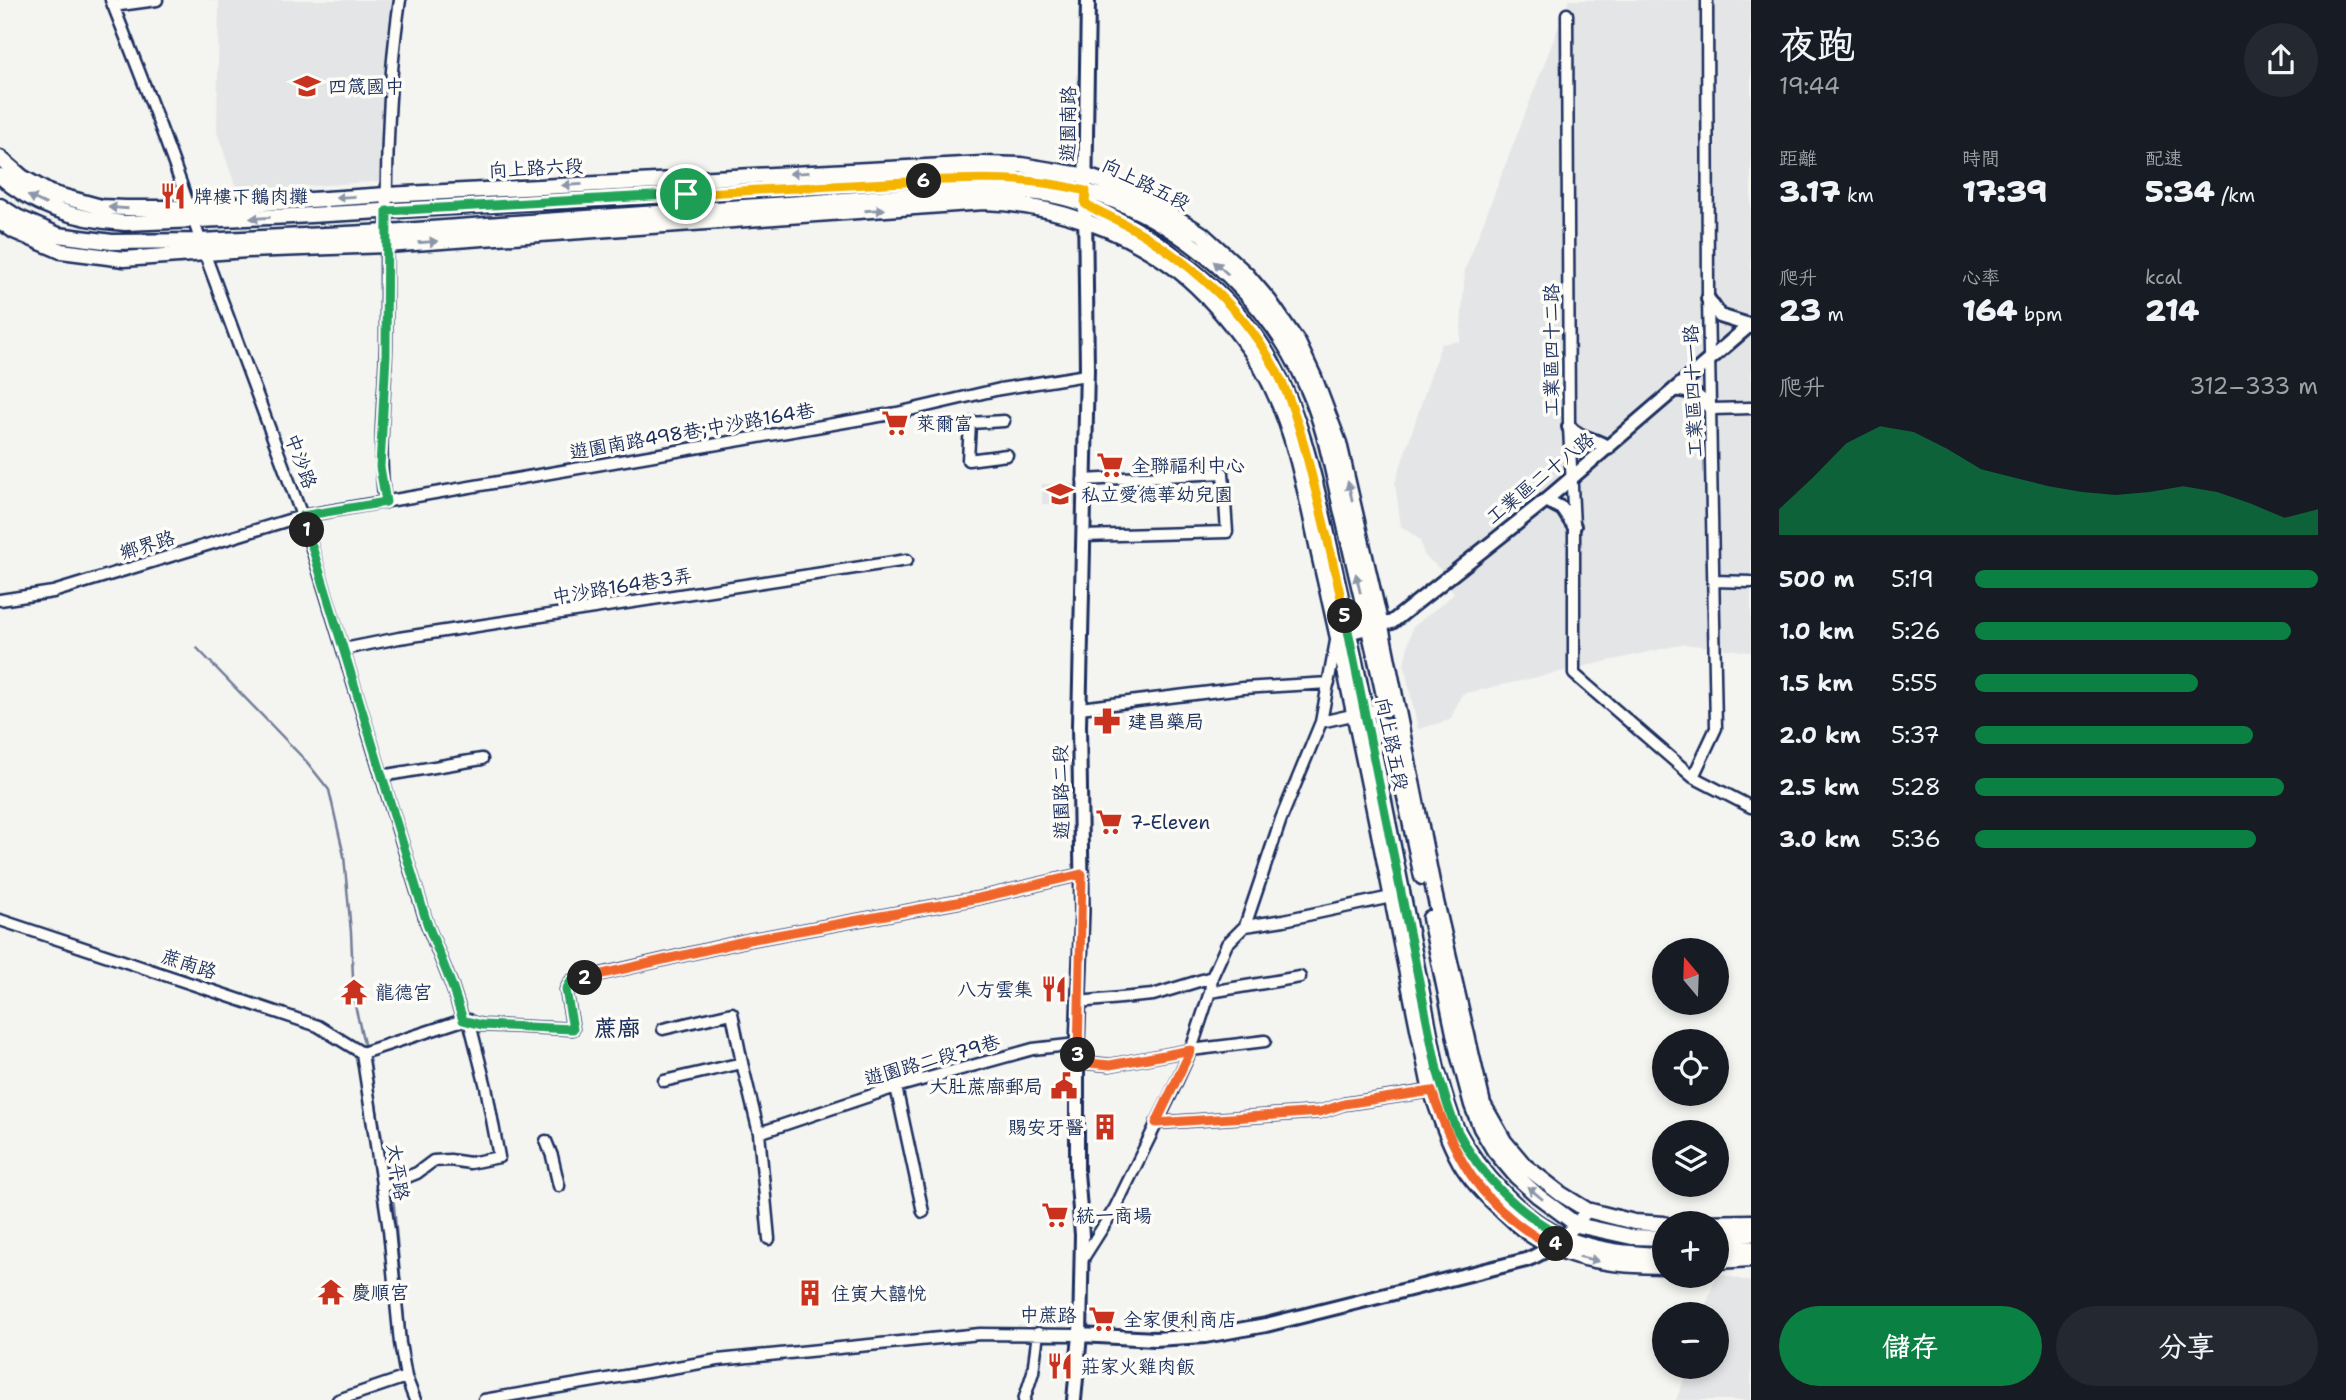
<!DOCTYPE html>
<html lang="zh-TW">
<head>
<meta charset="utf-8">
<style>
  :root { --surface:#171b24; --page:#242831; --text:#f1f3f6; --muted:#9ea1a6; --accent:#0b8043 }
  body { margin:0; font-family:"Shantell Sans","LXGW WenKai TC",sans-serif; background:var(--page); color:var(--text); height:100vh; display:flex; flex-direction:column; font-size:26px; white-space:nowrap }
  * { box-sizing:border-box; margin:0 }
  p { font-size:23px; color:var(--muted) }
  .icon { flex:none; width:38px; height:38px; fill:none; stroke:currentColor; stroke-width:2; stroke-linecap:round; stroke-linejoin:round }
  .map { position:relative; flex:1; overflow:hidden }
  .side { display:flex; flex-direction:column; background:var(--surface); width:595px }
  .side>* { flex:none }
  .needle { width:46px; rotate:341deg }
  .fabs { position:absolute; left:1652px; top:938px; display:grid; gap:14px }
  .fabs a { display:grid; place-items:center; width:77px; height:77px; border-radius:50%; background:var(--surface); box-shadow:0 4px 10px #0003; font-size:35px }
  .pin { position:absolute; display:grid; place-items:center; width:60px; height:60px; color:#fff; margin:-30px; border:4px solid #fff; border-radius:50%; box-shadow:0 2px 7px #0007 }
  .km { position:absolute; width:35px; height:35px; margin:-18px; border-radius:50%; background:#222; color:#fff; font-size:19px; line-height:35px; text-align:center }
  .round { display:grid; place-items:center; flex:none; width:74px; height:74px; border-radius:37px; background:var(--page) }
  .head { display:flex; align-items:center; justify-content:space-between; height:119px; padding:0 28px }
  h1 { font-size:38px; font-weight:800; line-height:52px }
  .figures { display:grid; grid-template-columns:repeat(3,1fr); gap:10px; height:119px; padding:7px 28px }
  .figures div { display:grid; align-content:center }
  .figures b { font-size:30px; font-weight:800 }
  .figures small { font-size:19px; font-weight:400 }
  .figures p { font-size:19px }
  .chart { height:196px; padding:14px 28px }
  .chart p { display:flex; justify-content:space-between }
  .chart svg { width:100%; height:126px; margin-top:7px; fill:var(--accent); opacity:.7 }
  .primary-button { display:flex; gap:14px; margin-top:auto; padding:14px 28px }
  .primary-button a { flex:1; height:80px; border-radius:42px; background:var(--accent); color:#fff; font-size:28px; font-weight:800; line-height:80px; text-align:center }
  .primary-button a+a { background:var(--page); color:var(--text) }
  ul { padding:0 28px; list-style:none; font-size:23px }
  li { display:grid; grid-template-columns:112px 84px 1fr; align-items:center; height:52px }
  li i { height:18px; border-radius:9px; background:var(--accent) }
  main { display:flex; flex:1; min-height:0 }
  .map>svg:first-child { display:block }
  .built { fill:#e4e5e6 }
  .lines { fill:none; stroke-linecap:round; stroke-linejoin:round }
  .stream { stroke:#717c98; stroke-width:2.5 }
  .minor-casing { stroke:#1b2f5e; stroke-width:15 }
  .tertiary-casing { stroke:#1b2f5e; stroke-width:18 }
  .secondary-casing { stroke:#1b2f5e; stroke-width:19 }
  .minor { stroke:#fdfcf7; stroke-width:10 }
  .tertiary { stroke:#fdfcf7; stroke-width:12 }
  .secondary { stroke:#fdfcf7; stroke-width:14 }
  .oneway { fill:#8c96aa }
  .split-1-casing { stroke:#fff; stroke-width:14 }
  .split-2-casing { stroke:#fff; stroke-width:14 }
  .split-3-casing { stroke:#fff; stroke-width:14 }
  .split-4-casing { stroke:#fff; stroke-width:14 }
  .split-5-casing { stroke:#fff; stroke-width:14 }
  .split-6-casing { stroke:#fff; stroke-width:14 }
  .split-7-casing { stroke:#fff; stroke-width:14 }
  .split-1 { stroke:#22a559; stroke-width:9 }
  .split-2 { stroke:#22a559; stroke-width:9 }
  .split-3 { stroke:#f0652b; stroke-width:9 }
  .split-4 { stroke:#f0652b; stroke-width:9 }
  .split-5 { stroke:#22a559; stroke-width:9 }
  .split-6 { stroke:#f5b400; stroke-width:9 }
  .split-7 { stroke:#f5b400; stroke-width:9 }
  .labels { text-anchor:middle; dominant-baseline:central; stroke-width:7; stroke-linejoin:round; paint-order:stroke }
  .poi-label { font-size:19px; fill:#1b2f5e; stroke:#fdfcf7; text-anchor:start }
  .street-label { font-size:19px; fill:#1b2f5e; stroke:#fdfcf7 }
  .quarter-label { font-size:23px; font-weight:bold; fill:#1b2f5e; stroke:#fdfcf7 }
</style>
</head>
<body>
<main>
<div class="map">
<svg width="1751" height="1400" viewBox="0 0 1751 1400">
  <rect width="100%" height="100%" fill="#f4f4f1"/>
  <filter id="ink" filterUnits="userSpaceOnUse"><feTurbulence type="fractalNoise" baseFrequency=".0143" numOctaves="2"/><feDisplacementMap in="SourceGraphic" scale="14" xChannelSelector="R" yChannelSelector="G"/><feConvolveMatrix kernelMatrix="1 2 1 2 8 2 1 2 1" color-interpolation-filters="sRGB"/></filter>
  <g filter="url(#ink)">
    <!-- built -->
    <path class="built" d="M 205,0 L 401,0 L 400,41 L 385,181 L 237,191 L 217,132 L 219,1 Z
      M 1569,0 L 1751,0 L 1751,652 L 1684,644 L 1462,694 L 1450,720 L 1418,729 L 1404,664 L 1412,628 L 1454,594 L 1442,571 L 1424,555 L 1420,540 L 1401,526 L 1395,483 L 1441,344 L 1460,341 L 1465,270 Z
      M 1042,484 L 1079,484 L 1078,505 L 1042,504 Z
      M 1717,1273 L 1751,1282 L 1751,1400 L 1676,1400 L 1689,1367 L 1717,1367 L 1717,1314 L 1703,1314 Z"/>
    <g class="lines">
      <!-- stream -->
      <path class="stream" d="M 197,648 L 306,761 L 329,790 L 344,856 L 351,932 L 354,1001 L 365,1048
        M 370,1072 L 394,1206 L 407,1356"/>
      <!-- minor casing -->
      <g class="minor-casing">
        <path id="minor" d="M 111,0 C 144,83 177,167 204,252 L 302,516 L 427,924 L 452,986 L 463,1020
          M 113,6 L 157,0
          M 1567,14 L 1569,427 L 1574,526 L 1574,674 L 1693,777 L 1751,807
          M 1712,409 L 1751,408
          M 1004,421 L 970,423 L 968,460 L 1007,455
          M 385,502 C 377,448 385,400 386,347 C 387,232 383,114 400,0
          M 1083,536 L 1227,532 L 1223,473 L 1083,480
          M 1714,581 L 1751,582
          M 0,600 L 53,592 L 302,516 L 897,413 L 1000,389 L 1086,375
          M 344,649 L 399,638 L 907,560
          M 1080,708 L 1243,688 L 1329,683
          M 1321,722 L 1392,706
          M 381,776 L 482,759
          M 1693,777 L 1716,728 L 1708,299 L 1707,0
          M 0,920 L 318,1026 L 362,1053
          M 1245,926 L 1284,920 L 1391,897
          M 1210,992 L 1300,977
          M 1078,1002 L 1153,995 L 1212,977
          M 663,1029 L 732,1013 L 742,1063 L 759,1133 L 769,1239
          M 362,1053 L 463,1020 L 482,1025 L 573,1029 L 566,990 L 571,981 L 749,940 L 979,898 L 1082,874
          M 362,1053 L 389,1230 L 400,1343 L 406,1377 L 415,1400
          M 1078,1062 L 1110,1065 L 1191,1050 L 1265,1041
          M 664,1081 L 742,1063
          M 896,1087 L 923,1212
          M 1156,1123 L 1320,1112 L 1344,1104 L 1431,1091
          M 759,1133 L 896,1087 L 1033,1049 L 1077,1044
          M 546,1141 L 552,1156 L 559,1186
          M 382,1187 L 417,1173 L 433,1161 L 450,1160 L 470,1163 L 499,1157 L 486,1087 L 469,1020
          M 1082,1260 L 1115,1208 L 1170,1096 L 1191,1050 L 1210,992 L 1212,977 L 1227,944 L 1245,926 L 1281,819 L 1321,722 L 1336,641
          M 338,1400 L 406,1377
          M 484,1400 L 718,1360 L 980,1334 L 1080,1335
          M 1024,1400 L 1033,1372 L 1038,1333"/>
      </g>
      <!-- tertiary casing -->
      <g class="tertiary-casing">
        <path id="tertiary" d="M 1708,299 L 1720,316 L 1749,325
          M 1675,389 L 1692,392 L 1712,409
          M 1569,427 C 1580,440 1595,438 1608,448
          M 1546,500 L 1563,509 L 1574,526
          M 1339,635 L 1392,622 L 1546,500 L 1751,324
          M 1080,1335 L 1155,1339 L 1205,1336 L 1266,1325 L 1526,1260 C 1552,1250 1571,1233 1587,1210
          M 1074,1400 L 1080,1335 L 1082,1235 L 1077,1172 L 1077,1044 L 1082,911 L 1079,726 L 1087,369 L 1085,204 L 1088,0"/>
      </g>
      <!-- secondary casing -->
      <g class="secondary-casing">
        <path id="secondary" d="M 0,158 L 22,177 L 50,193 L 101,207 L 126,208 L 191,208 L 387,195 L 983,164 L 1021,165 L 1087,176 L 1120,188 L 1158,206 L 1202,234 L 1246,274 L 1269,301 L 1298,343 L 1314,377 L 1339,443 L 1381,626 L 1435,897 L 1483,1104 L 1504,1141 L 1525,1166 L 1561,1194 L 1587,1210 L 1634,1222 L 1664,1224
          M 0,176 C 34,207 80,220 125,223 L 293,216 L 984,177 C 1029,179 1073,184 1115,201 C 1197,234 1273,306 1308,389 C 1326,429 1333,475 1343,517 C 1358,581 1373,645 1387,709
          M 0,206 L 17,217 L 58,235 L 112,242 L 200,241 L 388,232 L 985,190 C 1018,190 1055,192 1086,205 C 1149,230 1221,285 1259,341 C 1306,411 1322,516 1341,598 C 1376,754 1406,912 1437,1070 C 1444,1091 1448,1112 1458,1132 C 1478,1171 1523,1220 1563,1237 C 1595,1251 1631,1254 1664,1255
          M 0,221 L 14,231 L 61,251 L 124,259 L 247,250 L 387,245 L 984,202 C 1052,204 1125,229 1179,271 C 1207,293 1231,323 1251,351 C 1296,416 1306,501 1324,576 C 1363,743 1394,913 1429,1082 C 1437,1109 1446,1137 1460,1162 C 1471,1181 1486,1196 1502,1210 C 1511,1218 1520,1228 1531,1235 C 1570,1261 1618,1266 1664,1266
          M 1392,736 L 1422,877
          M 1430,918 L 1459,1057 L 1472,1105 L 1481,1128 L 1494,1150 L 1516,1176 L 1538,1196 L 1577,1225 L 1632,1237 L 1664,1238
          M 1699,1223 L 1751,1222
          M 1717,1235 L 1751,1234
          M 1717,1249 L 1751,1248
          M 1717,1261 L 1751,1259"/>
      </g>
      <!-- minor -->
      <use href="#minor" class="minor"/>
      <!-- tertiary -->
      <use href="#tertiary" class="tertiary"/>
      <!-- secondary -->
      <use href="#secondary" class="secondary"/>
    </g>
    <!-- one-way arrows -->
    <defs><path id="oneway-solid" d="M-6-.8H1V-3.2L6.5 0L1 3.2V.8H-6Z" transform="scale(1.75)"/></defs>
    <g class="oneway">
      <use href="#oneway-solid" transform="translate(799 173) rotate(177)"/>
      <use href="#oneway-solid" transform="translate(572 185) rotate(177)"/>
      <use href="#oneway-solid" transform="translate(345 197) rotate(177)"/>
      <use href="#oneway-solid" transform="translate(37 200) rotate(-154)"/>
      <use href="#oneway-solid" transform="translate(118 208) rotate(-176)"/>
      <use href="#oneway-solid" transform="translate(875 210) rotate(-4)"/>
      <use href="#oneway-solid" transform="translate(260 218) rotate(177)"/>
      <use href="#oneway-solid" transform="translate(428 242) rotate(-4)"/>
      <use href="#oneway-solid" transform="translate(1221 268) rotate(-138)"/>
      <use href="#oneway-solid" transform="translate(1350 491) rotate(-103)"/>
      <use href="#oneway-solid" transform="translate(1358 583) rotate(-103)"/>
      <use href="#oneway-solid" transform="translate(1535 1193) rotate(-140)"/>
      <use href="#oneway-solid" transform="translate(1589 1259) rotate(14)"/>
    </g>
  </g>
  <g class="lines" filter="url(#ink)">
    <!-- split-1 casing -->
    <g class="split-1-casing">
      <path id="split-1" d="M 307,530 L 302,516 L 386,502 L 380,467 L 386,355 L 387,211 L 686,194"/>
    </g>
    <!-- split-2 casing -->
    <g class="split-2-casing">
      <path id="split-2" d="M 307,530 L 427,923 L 452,986 L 463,1020 L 482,1025 L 573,1029 L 566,990 L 571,981 L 585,978"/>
    </g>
    <!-- split-3 casing -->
    <g class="split-3-casing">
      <path id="split-3" d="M 585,978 L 749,940 L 979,898 L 1082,874 L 1078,1055"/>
    </g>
    <!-- split-4 casing -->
    <g class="split-4-casing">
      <path id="split-4" d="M 1078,1055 L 1078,1062 L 1110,1065 L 1191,1050 L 1156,1123 L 1320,1112 L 1344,1104 L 1432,1091 C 1456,1163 1484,1209 1553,1247 L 1556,1244"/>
    </g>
    <!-- split-5 casing -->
    <g class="split-5-casing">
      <path id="split-5" d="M 1345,616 L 1437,1070 C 1444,1091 1448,1112 1458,1132 C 1481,1177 1519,1213 1563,1237 L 1556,1244"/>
    </g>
    <!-- split-6 casing -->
    <g class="split-6-casing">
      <path id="split-6" d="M 924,181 C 980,178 1031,177 1086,191 L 1085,204 C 1105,215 1127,224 1147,237 C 1199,270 1247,315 1276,370 C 1294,404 1304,444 1313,481 C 1325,526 1335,571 1345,616"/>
    </g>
    <!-- split-7 casing -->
    <g class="split-7-casing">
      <path id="split-7" d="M 686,194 L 924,181"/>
    </g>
    <!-- split-1 -->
    <use href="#split-1" class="split-1"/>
    <!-- split-2 -->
    <use href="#split-2" class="split-2"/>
    <!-- split-3 -->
    <use href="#split-3" class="split-3"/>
    <!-- split-4 -->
    <use href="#split-4" class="split-4"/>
    <!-- split-5 -->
    <use href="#split-5" class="split-5"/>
    <!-- split-6 -->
    <use href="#split-6" class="split-6"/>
    <!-- split-7 -->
    <use href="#split-7" class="split-7"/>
  </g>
  <!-- icons -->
  <defs>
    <g id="school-bare" transform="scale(2.1)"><path d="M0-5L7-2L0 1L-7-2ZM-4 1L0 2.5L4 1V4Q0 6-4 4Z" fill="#c8321e" stroke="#fdfcf7" stroke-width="2.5" paint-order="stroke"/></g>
    <g id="restaurant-bare" transform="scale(2.1)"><path d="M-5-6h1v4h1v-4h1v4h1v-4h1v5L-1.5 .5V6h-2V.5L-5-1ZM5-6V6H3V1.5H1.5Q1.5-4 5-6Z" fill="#c8321e" stroke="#fdfcf7" stroke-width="2.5" paint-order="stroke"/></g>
    <g id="supermarket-bare" transform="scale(2.1)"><path d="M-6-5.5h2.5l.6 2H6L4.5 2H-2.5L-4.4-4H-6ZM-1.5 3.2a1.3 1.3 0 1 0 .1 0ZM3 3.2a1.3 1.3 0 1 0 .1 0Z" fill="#c8321e" stroke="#fdfcf7" stroke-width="2.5" paint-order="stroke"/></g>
    <g id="pharmacy-bare" transform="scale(2.1)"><path d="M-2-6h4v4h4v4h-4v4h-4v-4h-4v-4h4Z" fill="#c8321e" stroke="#fdfcf7" stroke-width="2.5" paint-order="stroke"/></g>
    <g id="temple-bare" transform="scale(2.1)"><path d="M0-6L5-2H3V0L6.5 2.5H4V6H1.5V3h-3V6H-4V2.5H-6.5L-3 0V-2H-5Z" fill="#c8321e" stroke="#fdfcf7" stroke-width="2.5" paint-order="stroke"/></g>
    <g id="civic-bare" transform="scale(2.1)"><path d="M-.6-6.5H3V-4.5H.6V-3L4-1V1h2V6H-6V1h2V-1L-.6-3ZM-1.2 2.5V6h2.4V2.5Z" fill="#c8321e" stroke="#fdfcf7" stroke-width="2.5" paint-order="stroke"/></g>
    <g id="building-bare" transform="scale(2.1)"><path d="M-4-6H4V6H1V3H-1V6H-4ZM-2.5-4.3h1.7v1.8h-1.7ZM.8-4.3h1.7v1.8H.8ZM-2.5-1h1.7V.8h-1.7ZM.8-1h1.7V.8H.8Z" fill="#c8321e" stroke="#fdfcf7" stroke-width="2.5" paint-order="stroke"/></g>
  </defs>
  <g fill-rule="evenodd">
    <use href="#school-bare" x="307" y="86"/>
    <use href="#restaurant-bare" x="173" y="196"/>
    <use href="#supermarket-bare" x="895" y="423"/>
    <use href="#supermarket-bare" x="1110" y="465"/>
    <use href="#school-bare" x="1060" y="494"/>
    <use href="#pharmacy-bare" x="1107" y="721"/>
    <use href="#supermarket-bare" x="1109" y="822"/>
    <use href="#restaurant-bare" x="1054" y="989"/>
    <use href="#temple-bare" x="354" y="992"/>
    <use href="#civic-bare" x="1064" y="1086"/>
    <use href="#building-bare" x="1105" y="1127"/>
    <use href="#supermarket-bare" x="1055" y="1215"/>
    <use href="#temple-bare" x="331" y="1292"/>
    <use href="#building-bare" x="810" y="1293"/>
    <use href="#supermarket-bare" x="1102" y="1319"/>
    <use href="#restaurant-bare" x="1060" y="1366"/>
  </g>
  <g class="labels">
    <!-- poi labels -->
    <g class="poi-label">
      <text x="328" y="86">四箴國中</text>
      <text x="194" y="196">牌樓下鵝肉攤</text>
      <text x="916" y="423">萊爾富</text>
      <text x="1131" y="465">全聯福利中心</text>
      <text x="1081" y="494">私立愛德華幼兒園</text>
      <text x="1128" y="721">建昌藥局</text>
      <text x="1130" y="822">7-Eleven</text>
      <text x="1033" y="989" text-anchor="end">八方雲集</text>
      <text x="375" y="992">龍德宮</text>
      <text x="1043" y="1086" text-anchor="end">大肚蔗廍郵局</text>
      <text x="1084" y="1127" text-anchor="end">賜安牙醫</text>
      <text x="1076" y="1215">統一商場</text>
      <text x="352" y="1292">慶順宮</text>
      <text x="831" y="1293">住寅大囍悅</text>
      <text x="1123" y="1319">全家便利商店</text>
      <text x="1081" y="1366">莊家火雞肉飯</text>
    </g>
    <!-- street labels -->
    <g class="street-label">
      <text transform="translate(1068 124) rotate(-89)">遊園南路</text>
      <text transform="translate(536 168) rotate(-3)">向上路六段</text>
      <text transform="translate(1146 184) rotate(26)">向上路五段</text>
      <text transform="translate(1551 350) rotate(-90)">工業區四十二路</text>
      <text transform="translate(1693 391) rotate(-92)">工業區四十一路</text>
      <text transform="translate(692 431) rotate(-10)">遊園南路498巷;中沙路164巷</text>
      <text transform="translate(301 461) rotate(70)">中沙路</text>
      <text transform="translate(1540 478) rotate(-39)">工業區二十八路</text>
      <text transform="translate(147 545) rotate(-17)">鄉界路</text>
      <text transform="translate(622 586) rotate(-9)">中沙路164巷3弄</text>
      <text transform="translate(1392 744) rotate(78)">向上路五段</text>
      <text transform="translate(1061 792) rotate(-91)">遊園路二段</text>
      <text transform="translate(189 964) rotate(18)">蔗南路</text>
      <text transform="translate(932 1060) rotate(-16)">遊園路二段79巷</text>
      <text transform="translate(398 1172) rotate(81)">太平路</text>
      <text transform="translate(1048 1315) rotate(1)">中蔗路</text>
    </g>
    <!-- quarter labels -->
    <g class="quarter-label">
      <text x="617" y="1028">蔗廍</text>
    </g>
  </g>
</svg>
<div class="fabs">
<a><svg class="needle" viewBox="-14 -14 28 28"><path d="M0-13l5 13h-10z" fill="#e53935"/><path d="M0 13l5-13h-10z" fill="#9ea1a6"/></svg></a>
<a><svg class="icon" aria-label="locate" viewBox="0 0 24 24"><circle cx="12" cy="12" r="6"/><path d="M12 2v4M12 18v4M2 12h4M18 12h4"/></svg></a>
<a><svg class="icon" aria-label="layers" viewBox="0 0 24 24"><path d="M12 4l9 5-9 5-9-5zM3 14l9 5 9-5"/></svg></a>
<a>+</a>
<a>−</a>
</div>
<div class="pin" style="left:686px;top:194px;background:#1e9e55"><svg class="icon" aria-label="arrive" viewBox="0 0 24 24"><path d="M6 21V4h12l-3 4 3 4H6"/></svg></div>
<b class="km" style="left:307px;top:530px">1</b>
<b class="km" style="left:585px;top:978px">2</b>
<b class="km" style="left:1078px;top:1055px">3</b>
<b class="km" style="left:1556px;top:1244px">4</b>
<b class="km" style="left:1345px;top:616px">5</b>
<b class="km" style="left:924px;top:181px">6</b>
</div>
<section class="side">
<div class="head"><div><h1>夜跑</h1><p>19:44</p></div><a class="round"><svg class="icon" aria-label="share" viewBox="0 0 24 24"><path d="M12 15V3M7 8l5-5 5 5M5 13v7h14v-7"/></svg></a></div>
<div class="figures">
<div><p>距離</p><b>3.17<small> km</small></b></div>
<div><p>時間</p><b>17:39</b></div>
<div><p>配速</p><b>5:34<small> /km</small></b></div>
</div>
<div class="figures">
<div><p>爬升</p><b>23<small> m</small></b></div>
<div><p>心率</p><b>164<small> bpm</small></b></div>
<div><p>kcal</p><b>214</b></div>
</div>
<div class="chart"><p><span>爬升</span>312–333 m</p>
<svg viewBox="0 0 160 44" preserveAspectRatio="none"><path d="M0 44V35L10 24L20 12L30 6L40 8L50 14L60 21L70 24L80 27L90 29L100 30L110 29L120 27L130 29L140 33L150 38L160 35V44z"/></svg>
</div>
<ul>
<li><b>500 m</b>5:19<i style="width:100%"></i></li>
<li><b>1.0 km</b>5:26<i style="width:92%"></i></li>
<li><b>1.5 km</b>5:55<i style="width:65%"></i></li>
<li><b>2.0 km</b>5:37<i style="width:81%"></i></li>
<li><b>2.5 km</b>5:28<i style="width:90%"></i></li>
<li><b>3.0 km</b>5:36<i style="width:82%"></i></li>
</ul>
<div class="primary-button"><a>儲存</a><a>分享</a></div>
</section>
</main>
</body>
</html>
